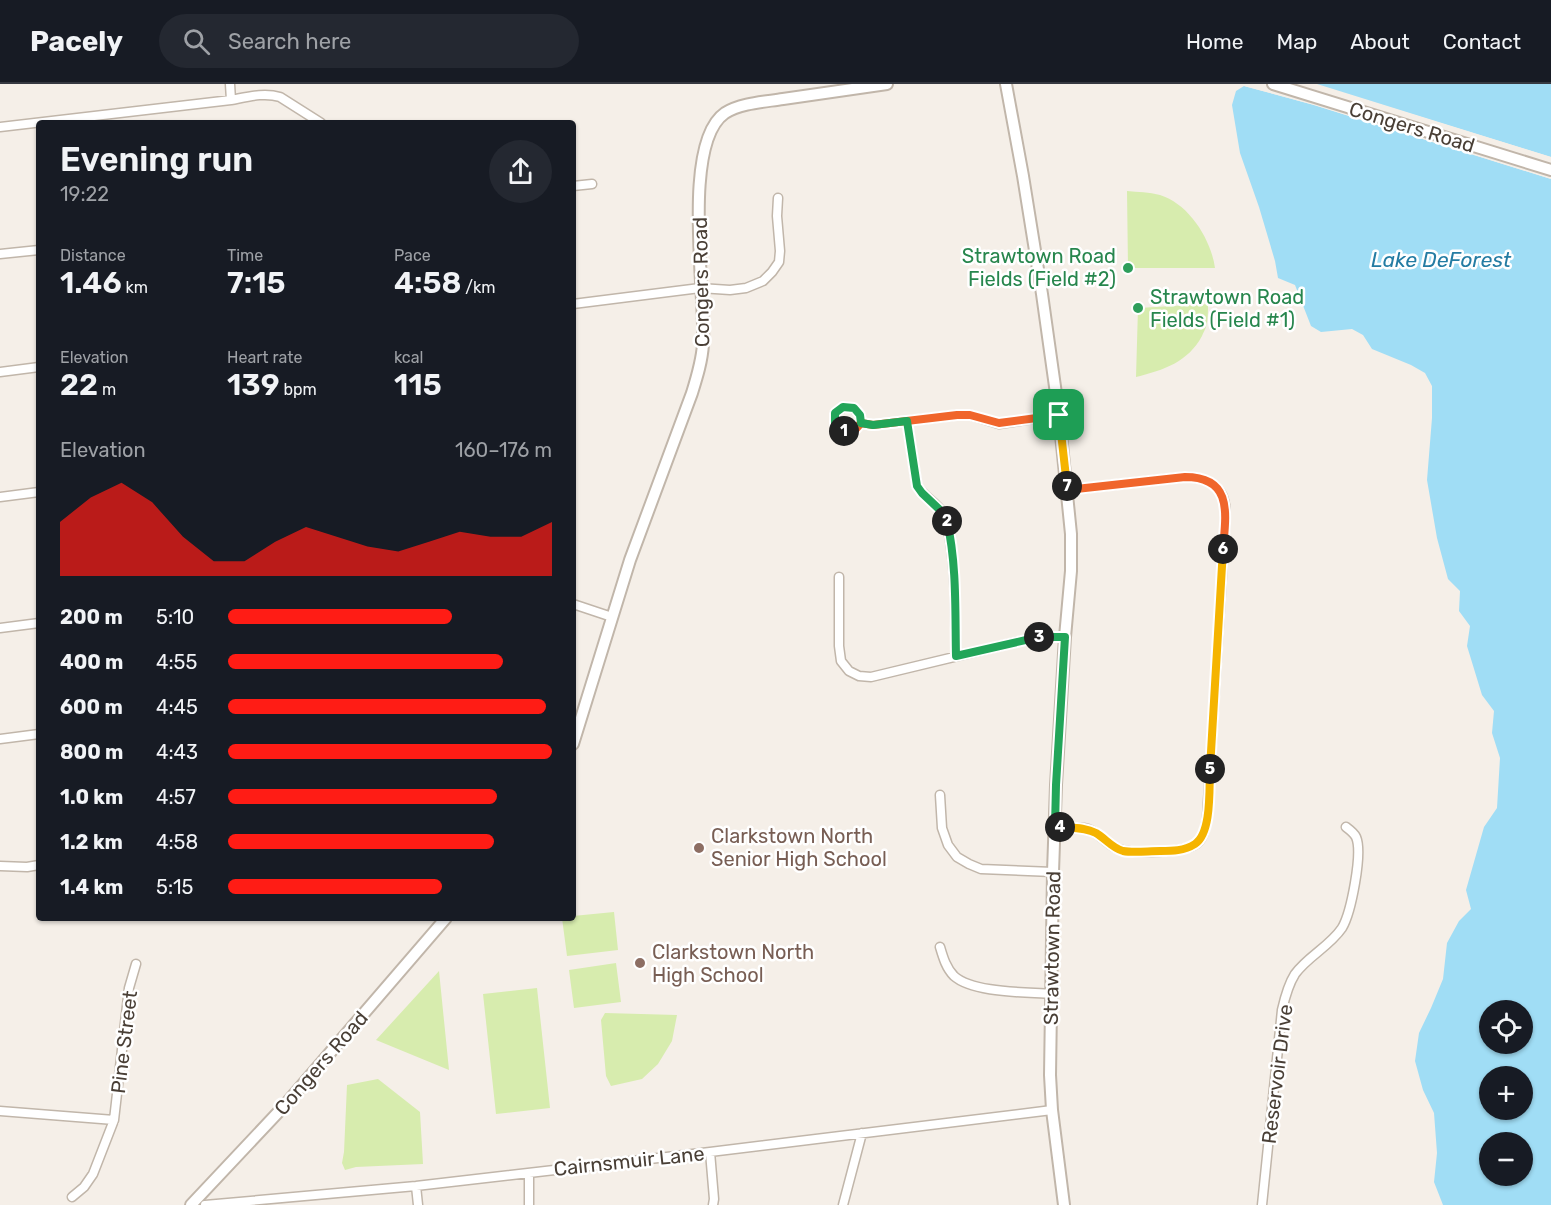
<!DOCTYPE html>
<html lang="en">
<head>
<meta charset="utf-8">
<style>
  :root { --surface:#171b24; --page:#242831; --text:#f1f3f6; --muted:#9ea1a6; --line:#363941; --accent:#ff1c15 }
  body { margin:0; font-family:Rubik,sans-serif; background:var(--page); color:var(--text); height:100vh; display:flex; flex-direction:column; font-size:22px; white-space:nowrap }
  * { box-sizing:border-box; margin:0 }
  p { font-size:20px; color:var(--muted) }
  .icon { flex:none; width:33px; height:33px; fill:none; stroke:currentColor; stroke-width:2; stroke-linecap:round; stroke-linejoin:round }
  .map { position:relative; flex:1; overflow:hidden }
  .drawer { position:absolute; left:36px; top:36px; width:540px; height:801px; display:flex; flex-direction:column; background:var(--surface); border-radius:6px; box-shadow:0 2px 4px #0004 }
  .drawer>* { flex:none }
  .buttons { position:absolute; left:1479px; top:916px; display:grid; gap:12px }
  .buttons a { display:grid; place-items:center; width:54px; height:54px; border-radius:50%; background:var(--surface); box-shadow:0 2px 4px #0004; font-size:30px }
  .pin { position:absolute; display:grid; place-items:center; width:51px; height:51px; color:#fff; margin:-26px; border-radius:12px; box-shadow:0 3px 9px #0006 }
  .km { position:absolute; width:30px; height:30px; margin:-15px; border-radius:50%; background:#222; color:#fff; font-size:16px; line-height:30px; text-align:center }
  .round { display:grid; place-items:center; flex:none; width:63px; height:63px; border-radius:32px; background:var(--page) }
  .head { display:flex; align-items:center; justify-content:space-between; height:102px; padding:0 24px }
  h1 { font-size:33px; font-weight:600; line-height:45px }
  .metrics { display:grid; grid-template-columns:repeat(3,1fr); gap:9px; height:102px; padding:6px 24px }
  .metrics div { display:grid; align-content:center }
  .metrics b { font-size:30px; font-weight:600 }
  .metrics small { font-size:16px; font-weight:400 }
  .metrics p { font-size:16px }
  .chart { height:168px; padding:12px 24px }
  .chart p { display:flex; justify-content:space-between }
  .chart svg { width:100%; height:108px; margin-top:6px; fill:var(--accent); opacity:.7 }
  ul { padding:0 24px; list-style:none; font-size:20px }
  li { display:grid; grid-template-columns:96px 72px 1fr; align-items:center; height:45px }
  li i { height:15px; border-radius:8px; background:var(--accent) }
  header { display:flex; align-items:center; gap:36px; box-sizing:border-box; height:84px; padding:0 30px; background:var(--surface); border-bottom:2px solid var(--line) }
  header strong { font-size:28px }
  nav { display:flex; gap:33px; margin-inline-start:auto; font-size:21px }
  .search { width:420px; height:54px; background:var(--page); display:flex; align-items:center; gap:15px; box-sizing:border-box; padding:0 21px; border-radius:33px; color:var(--muted); font-size:22px }
  .map>svg:first-child { display:block }
  .green { fill:#d7ecae }
  .water { fill:#a0ddf5; fill-rule:evenodd }
  .pier { fill:#f5efe8 }
  .lines { fill:none; stroke-linecap:round; stroke-linejoin:round }
  .minor-casing { stroke:#c1b6aa; stroke-width:11 }
  .tertiary-casing { stroke:#c1b6aa; stroke-width:14 }
  .minor { stroke:#fff; stroke-width:8 }
  .tertiary { stroke:#fff; stroke-width:10 }
  .split-1-casing { stroke:#fff; stroke-width:12 }
  .split-2-casing { stroke:#fff; stroke-width:12 }
  .split-3-casing { stroke:#fff; stroke-width:12 }
  .split-4-casing { stroke:#fff; stroke-width:12 }
  .split-5-casing { stroke:#fff; stroke-width:12 }
  .split-6-casing { stroke:#fff; stroke-width:12 }
  .split-7-casing { stroke:#fff; stroke-width:12 }
  .split-8-casing { stroke:#fff; stroke-width:12 }
  .split-1 { stroke:#f0652b; stroke-width:8 }
  .split-2 { stroke:#22a559; stroke-width:8 }
  .split-3 { stroke:#22a559; stroke-width:8 }
  .split-4 { stroke:#22a559; stroke-width:8 }
  .split-5 { stroke:#f5b400; stroke-width:8 }
  .split-6 { stroke:#f5b400; stroke-width:8 }
  .split-7 { stroke:#f0652b; stroke-width:8 }
  .split-8 { stroke:#f5b400; stroke-width:8 }
  .leisure-dot { fill:#2e9e5b; stroke:#fff; stroke-width:2 }
  .education-dot { fill:#8d6e63; stroke:#fff; stroke-width:2 }
  .labels { text-anchor:middle; dominant-baseline:central; stroke-width:5; stroke-linejoin:round; paint-order:stroke }
  .street-label { font-size:20px; fill:#493f36; stroke:#fff }
  .leisure-label { font-size:20px; fill:#27864d; stroke:#fff; text-anchor:end }
  .education-label { font-size:20px; fill:#785e54; stroke:#fff; text-anchor:start }
  .water-label { font-size:21px; font-style:italic; fill:#247ca3; stroke:#fff }
</style>
</head>
<body>
<header>
<strong>Pacely</strong>
<div class="search"><svg class="icon" aria-label="search" viewBox="0 0 24 24"><circle cx="10" cy="10" r="6"/><path d="M15 15l6 6"/></svg>Search here</div>
<nav><a>Home</a><a>Map</a><a>About</a><a>Contact</a></nav>
</header>
<div class="map">
<svg width="1551" height="1121" viewBox="0 0 1551 1121">
  <rect width="100%" height="100%" fill="#f5efe8"/>
  <!-- green -->
  <path class="green" d="M 1127,107 C 1138,108 1149,108 1160,111 C 1189,120 1211,155 1215,184 L 1128,184 Z
    M 1208,220 C 1208,227 1208,236 1206,243 C 1205,246 1203,249 1202,252 C 1188,278 1164,286 1136,293 L 1138,224 Z
    M 614,828 L 618,866 L 567,872 L 562,834 L 573,834 L 573,832 Z
    M 616,879 L 621,918 L 574,924 L 569,886 Z
    M 439,887 L 449,986 L 376,956 Z
    M 537,904 L 550,1024 L 496,1030 L 483,910 Z
    M 605,929 L 677,931 L 672,957 L 658,980 L 642,995 L 611,1002 L 606,992 L 601,936 Z
    M 378,995 L 420,1028 L 423,1080 L 356,1083 L 345,1086 L 342,1079 L 344,1068 L 347,1001 Z"/>
  <!-- water -->
  <path class="water" d="M 1317,0 L 1551,0 L 1551,73 Z
    M 1244,2 L 1314,21 L 1551,95 L 1551,1121 L 1443,1121 L 1434,1098 L 1437,1069 L 1434,1029 L 1423,1006 L 1415,977 L 1419,949 L 1431,924 L 1443,895 L 1447,859 L 1459,837 L 1471,825 L 1466,806 L 1484,743 L 1497,724 L 1500,674 L 1492,649 L 1494,627 L 1482,611 L 1467,562 L 1470,542 L 1459,527 L 1460,507 L 1448,495 L 1437,454 L 1427,396 L 1432,334 L 1432,302 L 1425,289 L 1411,281 L 1372,265 L 1363,251 L 1352,245 L 1321,248 L 1311,242 L 1295,201 L 1278,194 L 1275,177 L 1259,123 L 1240,69 L 1232,21 L 1236,7 ZM 1490,927 L 1522,927 L 1522,960 L 1490,960 ZM 1490,993 L 1522,993 L 1522,1026 L 1490,1026 ZM 1490,1059 L 1522,1059 L 1522,1092 L 1490,1092 Z"/>
  <!-- pier -->
  <path class="pier" d="M 1243,0 L 1251,0 L 1315,18 L 1551,91 L 1551,95 L 1314,21 L 1244,2 Z
    M 1314,0 L 1551,73 L 1551,76 L 1316,3 Z"/>
  <g class="lines">
    <!-- minor casing -->
    <g class="minor-casing">
      <path id="minor" d="M 230,0 L 231,16
        M 0,43 L 231,16 C 247,13 264,8 280,13 L 321,39
        M 573,102 L 592,100
        M 0,170 L 39,166
        M 573,220 L 700,204 L 730,206 L 746,204 L 763,197 L 772,188 L 779,178 L 780,167 L 777,132 L 778,114
        M 0,288 L 39,283
        M 907,337 L 917,402 C 924,413 936,418 943,429 C 948,436 948,447 950,456 C 956,494 955,533 956,572
        M 861,339 L 854,347 L 842,348 L 835,340 L 835,329 L 844,323 L 853,324 L 860,331 L 861,339 L 873,341 L 957,331 L 970,331 L 999,340 L 1059,331
        M 0,413 L 39,408
        M 839,493 L 839,562 L 841,577 L 849,587 L 859,592 L 871,593 L 1037,553 L 1065,553
        M 573,520 L 612,533
        M 0,544 L 39,539
        M 0,655 L 39,650
        M 940,711 L 942,744 L 948,761 L 957,773 L 969,780 L 981,785 L 1053,788
        M 1055,743 C 1066,744 1078,742 1088,745 C 1099,749 1105,758 1114,763 C 1128,771 1183,769 1196,760 C 1204,754 1205,744 1207,735 L 1225,441 C 1225,435 1226,427 1225,421 C 1222,400 1204,393 1185,393 L 1067,406
        M 0,782 L 27,783 L 39,781
        M 940,863 C 943,873 946,884 954,892 C 973,909 1025,908 1051,910
        M 0,1027 L 114,1036
        M 710,1068 L 714,1115 L 713,1121
        M 529,1089 L 529,1121
        M 416,1102 L 418,1121
        M 72,1113 L 84,1103 L 93,1090 L 114,1036 L 129,904 L 136,880
        M 205,1121 L 416,1102 L 710,1068 L 1052,1026
        M 843,1121 L 862,1049
        M 1262,1121 L 1282,926 C 1285,913 1288,901 1295,890 C 1308,872 1329,863 1342,844 C 1351,829 1363,769 1356,753 C 1354,749 1350,746 1346,743"/>
    </g>
    <!-- tertiary casing -->
    <g class="tertiary-casing">
      <path id="tertiary" d="M 1006,0 L 1023,92 L 1042,210 L 1059,331 L 1071,450 L 1071,487 L 1065,553 L 1056,701 L 1053,788 L 1050,991 L 1052,1026 L 1064,1121
        M 1273,0 L 1551,86
        M 573,660 L 630,476 L 692,309 C 697,293 702,277 703,260 C 706,211 681,59 725,29 C 741,19 764,18 783,15 C 817,10 852,5 887,0
        M 191,1121 L 285,1021 L 446,834"/>
    </g>
    <!-- minor -->
    <use href="#minor" class="minor"/>
    <!-- tertiary -->
    <use href="#tertiary" class="tertiary"/>
  </g>
  <g class="lines">
    <!-- split-1 casing -->
    <g class="split-1-casing">
      <path id="split-1" d="M 844,347 L 854,347 L 861,339 L 873,341 L 957,331 L 970,331 L 999,339 L 1059,331"/>
    </g>
    <!-- split-2 casing -->
    <g class="split-2-casing">
      <path id="split-2" d="M 844,347 L 842,348 L 835,340 L 835,329 L 843,323 L 854,324 L 860,331 L 861,339 L 873,341 L 907,337 L 917,402 L 922,409 L 942,428 L 947,437"/>
    </g>
    <!-- split-3 casing -->
    <g class="split-3-casing">
      <path id="split-3" d="M 947,437 C 957,481 955,528 956,572 L 1039,553"/>
    </g>
    <!-- split-4 casing -->
    <g class="split-4-casing">
      <path id="split-4" d="M 1039,553 L 1065,553 L 1056,701 L 1055,743 L 1060,743"/>
    </g>
    <!-- split-5 casing -->
    <g class="split-5-casing">
      <path id="split-5" d="M 1060,743 C 1072,744 1085,743 1096,749 C 1106,755 1112,764 1123,767 C 1134,769 1148,767 1160,767 C 1172,767 1184,767 1195,760 C 1212,749 1209,704 1210,685"/>
    </g>
    <!-- split-6 casing -->
    <g class="split-6-casing">
      <path id="split-6" d="M 1210,685 L 1223,465"/>
    </g>
    <!-- split-7 casing -->
    <g class="split-7-casing">
      <path id="split-7" d="M 1067,402 L 1067,406 L 1185,393 C 1233,393 1226,430 1223,465"/>
    </g>
    <!-- split-8 casing -->
    <g class="split-8-casing">
      <path id="split-8" d="M 1059,331 L 1067,402"/>
    </g>
    <!-- split-1 -->
    <use href="#split-1" class="split-1"/>
    <!-- split-2 -->
    <use href="#split-2" class="split-2"/>
    <!-- split-3 -->
    <use href="#split-3" class="split-3"/>
    <!-- split-4 -->
    <use href="#split-4" class="split-4"/>
    <!-- split-5 -->
    <use href="#split-5" class="split-5"/>
    <!-- split-6 -->
    <use href="#split-6" class="split-6"/>
    <!-- split-7 -->
    <use href="#split-7" class="split-7"/>
    <!-- split-8 -->
    <use href="#split-8" class="split-8"/>
  </g>
  <!-- markers -->
  <g class="leisure-dot">
    <circle cx="1128" cy="184" r="6"/>
    <circle cx="1138" cy="224" r="6"/>
  </g>
  <g class="education-dot">
    <circle cx="699" cy="764" r="6"/>
    <circle cx="640" cy="879" r="6"/>
  </g>
  <g class="labels">
    <!-- street labels -->
    <g class="street-label">
      <text transform="translate(1412 43) rotate(17)">Congers Road</text>
      <text transform="translate(701 198) rotate(-91)">Congers Road</text>
      <text transform="translate(1052 864) rotate(-89)">Strawtown Road</text>
      <text transform="translate(124 958) rotate(-83)">Pine Street</text>
      <text transform="translate(321 979) rotate(-49)">Congers Road</text>
      <text transform="translate(1277 990) rotate(-83)">Reservoir Drive</text>
      <text transform="translate(629 1077) rotate(-6)">Cairnsmuir Lane</text>
    </g>
    <!-- leisure labels -->
    <g class="leisure-label">
      <text x="1116" y="172">Strawtown Road<tspan x="1116" dy="23">Fields (Field #2)</tspan></text>
      <text x="1150" y="213" text-anchor="start">Strawtown Road<tspan x="1150" dy="23">Fields (Field #1)</tspan></text>
    </g>
    <!-- education labels -->
    <g class="education-label">
      <text x="711" y="752">Clarkstown North<tspan x="711" dy="23">Senior High School</tspan></text>
      <text x="652" y="868">Clarkstown North<tspan x="652" dy="23">High School</tspan></text>
    </g>
    <!-- water labels -->
    <g class="water-label">
      <text x="1441" y="175">Lake DeForest</text>
    </g>
  </g>
</svg>
<div class="buttons">
<a><svg class="icon" aria-label="locate" viewBox="0 0 24 24"><circle cx="12" cy="12" r="6"/><path d="M12 2v4M12 18v4M2 12h4M18 12h4"/></svg></a>
<a>+</a>
<a>−</a>
</div>
<div class="pin" style="left:1059px;top:331px;background:#1e9e55"><svg class="icon" aria-label="arrive" viewBox="0 0 24 24"><path d="M6 21V4h12l-3 4 3 4H6"/></svg></div>
<b class="km" style="left:844px;top:347px">1</b>
<b class="km" style="left:947px;top:437px">2</b>
<b class="km" style="left:1039px;top:553px">3</b>
<b class="km" style="left:1060px;top:743px">4</b>
<b class="km" style="left:1210px;top:685px">5</b>
<b class="km" style="left:1223px;top:465px">6</b>
<b class="km" style="left:1067px;top:402px">7</b>
<section class="drawer">
<div class="head"><div><h1>Evening run</h1><p>19:22</p></div><a class="round"><svg class="icon" aria-label="share" viewBox="0 0 24 24"><path d="M12 15V3M7 8l5-5 5 5M5 13v7h14v-7"/></svg></a></div>
<div class="metrics">
<div><p>Distance</p><b>1.46<small> km</small></b></div>
<div><p>Time</p><b>7:15</b></div>
<div><p>Pace</p><b>4:58<small> /km</small></b></div>
</div>
<div class="metrics">
<div><p>Elevation</p><b>22<small> m</small></b></div>
<div><p>Heart rate</p><b>139<small> bpm</small></b></div>
<div><p>kcal</p><b>115</b></div>
</div>
<div class="chart"><p><span>Elevation</span>160–176 m</p>
<svg viewBox="0 0 160 44" preserveAspectRatio="none"><path d="M0 44V22L10 12L20 6L30 14L40 28L50 38L60 38L70 30L80 24L90 28L100 32L110 34L120 30L130 26L140 28L150 28L160 22V44z"/></svg>
</div>
<ul>
<li><b>200 m</b>5:10<i style="width:69%"></i></li>
<li><b>400 m</b>4:55<i style="width:85%"></i></li>
<li><b>600 m</b>4:45<i style="width:98%"></i></li>
<li><b>800 m</b>4:43<i style="width:100%"></i></li>
<li><b>1.0 km</b>4:57<i style="width:83%"></i></li>
<li><b>1.2 km</b>4:58<i style="width:82%"></i></li>
<li><b>1.4 km</b>5:15<i style="width:66%"></i></li>
</ul>
</section>
</div>
</body>
</html>
